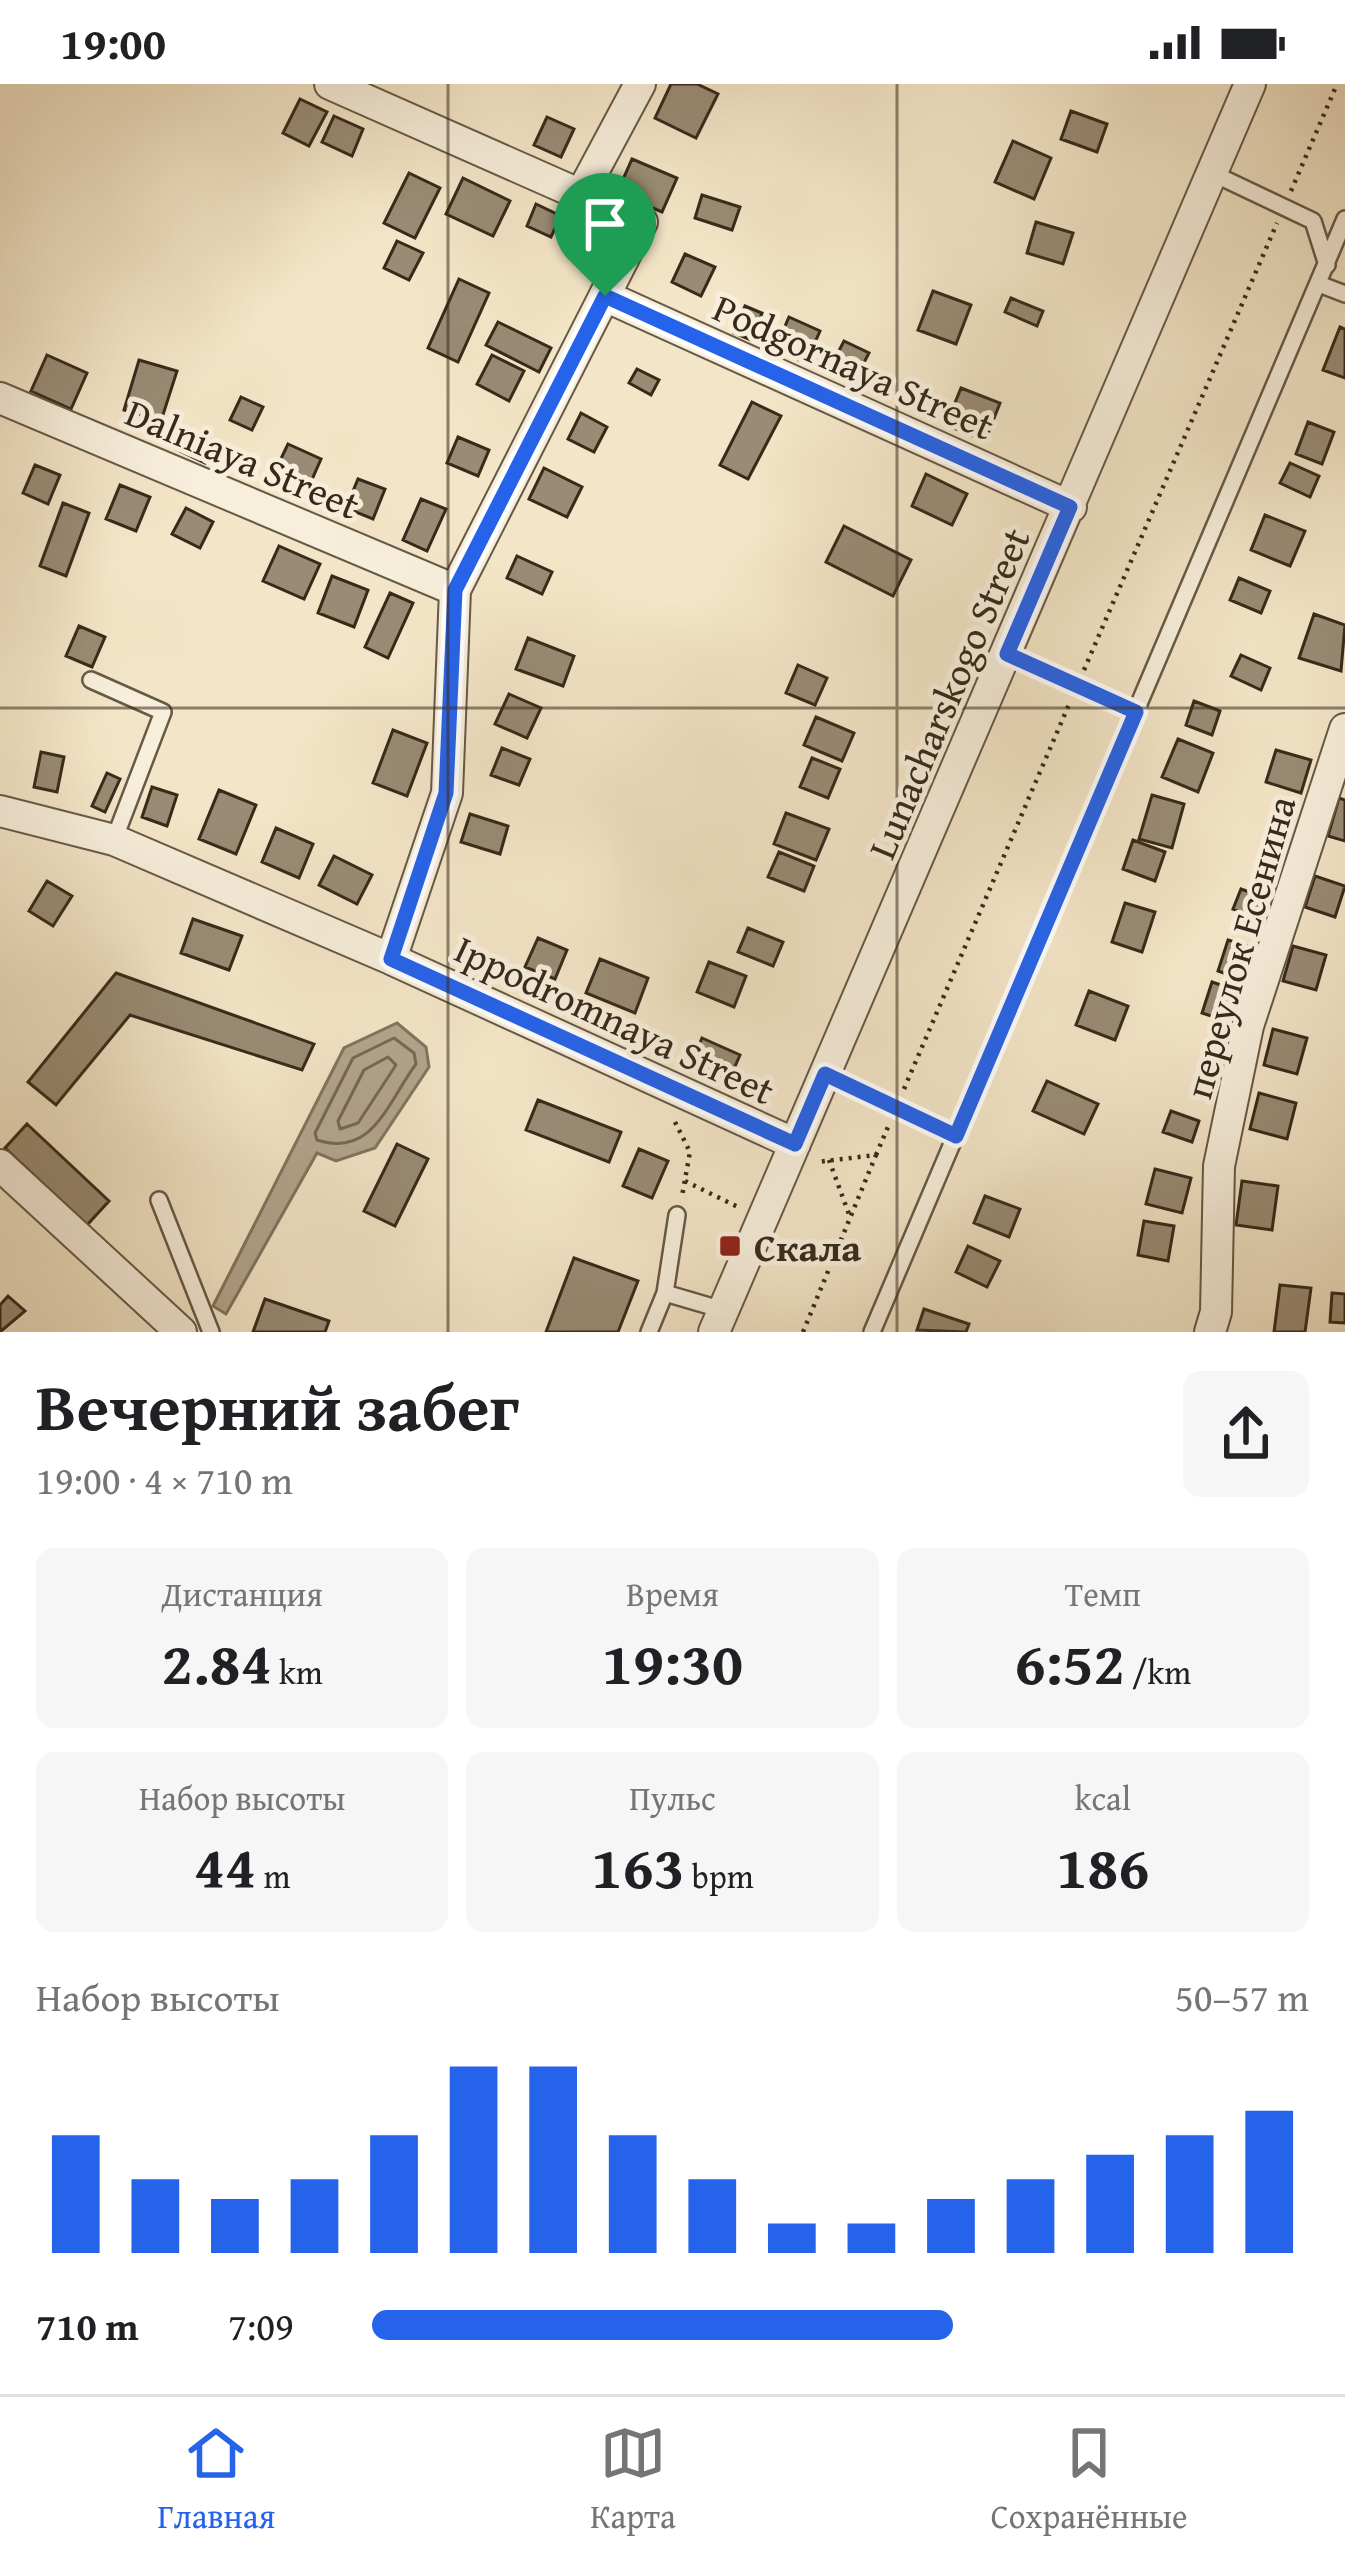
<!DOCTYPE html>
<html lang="ru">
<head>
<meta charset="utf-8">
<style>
  :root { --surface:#fff; --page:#f6f6f6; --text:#202124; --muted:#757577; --line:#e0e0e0; --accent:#2563eb }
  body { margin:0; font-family:"Gentium Book Plus",serif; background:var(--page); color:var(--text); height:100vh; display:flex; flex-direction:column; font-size:45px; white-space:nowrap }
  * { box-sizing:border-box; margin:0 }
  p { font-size:39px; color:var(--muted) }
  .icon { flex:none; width:66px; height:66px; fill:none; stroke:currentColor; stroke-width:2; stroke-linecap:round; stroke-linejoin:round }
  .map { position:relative; height:1248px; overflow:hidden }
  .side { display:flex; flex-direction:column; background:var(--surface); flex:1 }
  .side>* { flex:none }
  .pin { position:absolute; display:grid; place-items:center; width:102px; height:102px; color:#fff; margin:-123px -51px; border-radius:50% 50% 50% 0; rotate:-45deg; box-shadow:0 0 12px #0007 }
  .pin .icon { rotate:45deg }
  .round { display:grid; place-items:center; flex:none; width:126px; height:126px; border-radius:18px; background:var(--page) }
  .summary { display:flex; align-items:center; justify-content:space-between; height:204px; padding:0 36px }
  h1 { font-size:66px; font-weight:600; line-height:90px }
  .figures { display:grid; grid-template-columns:repeat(3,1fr); gap:18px; height:204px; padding:12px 36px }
  .figures div { display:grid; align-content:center; border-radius:18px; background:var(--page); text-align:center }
  .figures b { font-size:60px; font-weight:600 }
  .figures small { font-size:33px; font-weight:400 }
  .figures p { font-size:33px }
  .chart { height:336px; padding:24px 36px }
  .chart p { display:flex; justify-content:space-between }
  .chart svg { width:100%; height:216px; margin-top:12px; stroke:var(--accent); stroke-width:6 }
  ul { padding:0 36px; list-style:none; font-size:39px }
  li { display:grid; grid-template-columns:192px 144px 1fr; align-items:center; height:90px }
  li i { height:30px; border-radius:15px; background:var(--accent) }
  .status { display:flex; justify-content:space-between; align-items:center; height:84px; padding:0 60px; background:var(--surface); direction:ltr }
  .status svg { height:33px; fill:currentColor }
  .tabs { display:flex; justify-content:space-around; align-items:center; height:168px; border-top:3px solid var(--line); background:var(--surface); font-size:33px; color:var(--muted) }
  .tabs a { display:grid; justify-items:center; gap:6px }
  .tabs .active { color:var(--accent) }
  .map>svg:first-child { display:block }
  .water { fill:#b3a58d; stroke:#81745f; stroke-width:3 }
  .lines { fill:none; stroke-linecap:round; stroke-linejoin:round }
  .shore { stroke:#756854; stroke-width:3 }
  .building { fill:#998b74; stroke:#372a1b; stroke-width:3 }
  .lane-casing { stroke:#665946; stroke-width:20 }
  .street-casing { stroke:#665946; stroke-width:34 }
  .path { stroke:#372a1b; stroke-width:4.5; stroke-dasharray:3 6; stroke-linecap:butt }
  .lane { stroke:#f7eedb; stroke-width:15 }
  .street { stroke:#f7eedb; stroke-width:30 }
  .route-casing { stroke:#fff; stroke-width:24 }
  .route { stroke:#2563eb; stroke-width:15 }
  .grid { fill:none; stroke:#372a1b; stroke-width:3; stroke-opacity:0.55 }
  .poi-dot { fill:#8f2418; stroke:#f7eedb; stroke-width:4.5 }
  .labels { text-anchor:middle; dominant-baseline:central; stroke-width:10; stroke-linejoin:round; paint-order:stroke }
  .street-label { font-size:39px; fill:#372a1b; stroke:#f7eedb }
  .poi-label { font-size:39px; font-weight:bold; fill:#372a1b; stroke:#f7eedb; text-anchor:start }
</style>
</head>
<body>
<div class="status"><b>19:00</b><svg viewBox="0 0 49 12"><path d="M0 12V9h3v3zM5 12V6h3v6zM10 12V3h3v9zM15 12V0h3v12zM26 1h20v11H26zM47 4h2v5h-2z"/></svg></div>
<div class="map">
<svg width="1345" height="1248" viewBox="0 0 1345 1248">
  <rect width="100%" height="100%" fill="#f3e5c7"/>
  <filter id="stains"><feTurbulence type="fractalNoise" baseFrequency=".00167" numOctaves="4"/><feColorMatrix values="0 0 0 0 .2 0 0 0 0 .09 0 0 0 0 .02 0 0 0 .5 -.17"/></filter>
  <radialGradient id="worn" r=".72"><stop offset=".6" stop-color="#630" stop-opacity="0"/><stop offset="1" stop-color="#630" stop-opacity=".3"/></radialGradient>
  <!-- water -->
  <path class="water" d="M 397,939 L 426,963 L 429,983 L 375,1064 L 336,1077 L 317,1069 L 226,1230 L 213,1222 L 344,964 Z"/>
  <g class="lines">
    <!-- shore -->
    <path class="shore" d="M 394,954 L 414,969 L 416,980 C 387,1019 373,1074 317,1056 L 315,1049 L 353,974 Z
      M 388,973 L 396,981 L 358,1039 L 340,1045 L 338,1037 L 364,986 Z"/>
  </g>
  <!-- building -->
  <path class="building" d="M 671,0 L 697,0 L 718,10 L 696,54 L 655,34 Z
    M 300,15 L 327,28 L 309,62 L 283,49 Z
    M 1071,27 L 1107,40 L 1097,68 L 1061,55 Z
    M 334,32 L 363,45 L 352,72 L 322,58 Z
    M 547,33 L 574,45 L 561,73 L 534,61 Z
    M 1013,57 L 1051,74 L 1034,115 L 995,98 Z
    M 632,75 L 677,94 L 662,128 L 617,109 Z
    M 409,89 L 440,104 L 415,154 L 384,139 Z
    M 463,94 L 510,117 L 493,152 L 446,130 Z
    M 702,111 L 740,123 L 732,146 L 695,134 Z
    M 536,120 L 561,132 L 551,153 L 527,142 Z
    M 1036,138 L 1073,149 L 1063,180 L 1027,169 Z
    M 397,157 L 423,169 L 409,196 L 384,184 Z
    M 685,170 L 715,183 L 701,212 L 672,198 Z
    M 459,195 L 489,209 L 458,278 L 428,264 Z
    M 933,207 L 971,221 L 956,260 L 918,246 Z
    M 1011,214 L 1043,227 L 1037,242 L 1005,228 Z
    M 745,222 L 762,229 L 751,256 L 734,249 Z
    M 789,233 L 820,247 L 806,279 L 775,265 Z
    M 498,238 L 551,264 L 539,288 L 486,261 Z
    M 1340,243 L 1345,245 L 1345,294 L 1323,286 Z
    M 844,257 L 869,269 L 855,296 L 830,284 Z
    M 47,271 L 87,289 L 71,325 L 31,307 Z
    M 492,271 L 524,287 L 509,317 L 477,300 Z
    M 139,276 L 177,287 L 161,337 L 124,326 Z
    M 637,285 L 659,296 L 651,311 L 629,299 Z
    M 961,304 L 1000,319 L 985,357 L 946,341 Z
    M 241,313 L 263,323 L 252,346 L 230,336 Z
    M 752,318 L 781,332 L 748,395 L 720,381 Z
    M 581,329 L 607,343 L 594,368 L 568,355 Z
    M 1308,338 L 1334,348 L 1322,380 L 1296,370 Z
    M 186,344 L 215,358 L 205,379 L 176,365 Z
    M 458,353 L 489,366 L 478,392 L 447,379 Z
    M 288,360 L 321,375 L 310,400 L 276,385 Z
    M 1290,379 L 1319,392 L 1310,413 L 1280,399 Z
    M 35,381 L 60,391 L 48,420 L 23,409 Z
    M 544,384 L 582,403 L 567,433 L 529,415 Z
    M 926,390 L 967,410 L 952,441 L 912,422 Z
    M 358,395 L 385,405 L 373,435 L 346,424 Z
    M 120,401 L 150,413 L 136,447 L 106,435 Z
    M 421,415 L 446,425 L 427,467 L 403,456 Z
    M 63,419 L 89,429 L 66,492 L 40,482 Z
    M 186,424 L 213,438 L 200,464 L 172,450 Z
    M 1265,431 L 1305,447 L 1290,482 L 1251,466 Z
    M 844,442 L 911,476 L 893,512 L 826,478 Z
    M 279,462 L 320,480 L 304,515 L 263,497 Z
    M 517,472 L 552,488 L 542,510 L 507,494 Z
    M 332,492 L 368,506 L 354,543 L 318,529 Z
    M 1239,494 L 1270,507 L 1261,529 L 1230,516 Z
    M 390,509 L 413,519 L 388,574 L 365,563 Z
    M 1314,530 L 1345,541 L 1341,587 L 1299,574 Z
    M 79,542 L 105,553 L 92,583 L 66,572 Z
    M 528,554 L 574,572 L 563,602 L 516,585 Z
    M 1241,571 L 1270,584 L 1261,606 L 1231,592 Z
    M 798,581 L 827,594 L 815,621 L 786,609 Z
    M 509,610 L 541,624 L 527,654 L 495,640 Z
    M 1194,617 L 1220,627 L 1212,651 L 1186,641 Z
    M 816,633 L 854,649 L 842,677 L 804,661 Z
    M 393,646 L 427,659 L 407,712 L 373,699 Z
    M 1178,655 L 1213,669 L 1198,708 L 1162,693 Z
    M 502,664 L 530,675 L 519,701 L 491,691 Z
    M 1276,666 L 1311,676 L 1301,709 L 1266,698 Z
    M 41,668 L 64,673 L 57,708 L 34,703 Z
    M 812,674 L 840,685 L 828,714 L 800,703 Z
    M 107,689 L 120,695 L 105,728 L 92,722 Z
    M 152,703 L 177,711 L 167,742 L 142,733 Z
    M 219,706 L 256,721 L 236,770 L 199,755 Z
    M 1152,711 L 1184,720 L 1172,764 L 1139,755 Z
    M 1339,714 L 1345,716 L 1345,757 L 1328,752 Z
    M 786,729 L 829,745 L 816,776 L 774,760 Z
    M 470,730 L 508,742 L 500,770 L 461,758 Z
    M 276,744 L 313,760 L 299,794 L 262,778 Z
    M 1133,756 L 1165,768 L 1155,797 L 1123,785 Z
    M 779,768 L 814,782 L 804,807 L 768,793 Z
    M 334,772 L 372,791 L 357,820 L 319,801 Z
    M 1315,792 L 1345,802 L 1335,833 L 1305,823 Z
    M 47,797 L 72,812 L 53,842 L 29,827 Z
    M 1241,805 L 1266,814 L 1259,834 L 1233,825 Z
    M 1125,819 L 1155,828 L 1142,868 L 1112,858 Z
    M 193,835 L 242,852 L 229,886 L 181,869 Z
    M 748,844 L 783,858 L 773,882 L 738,868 Z
    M 538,854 L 567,866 L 555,895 L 525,883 Z
    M 1228,856 L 1254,864 L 1244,896 L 1218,887 Z
    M 1293,862 L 1326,871 L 1316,906 L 1283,897 Z
    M 600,875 L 648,894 L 635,929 L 586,909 Z
    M 709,878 L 746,892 L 734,923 L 697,908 Z
    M 116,889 L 314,960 L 302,986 L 130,931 L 56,1021 L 28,998 Z
    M 1212,898 L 1239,907 L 1229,938 L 1202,929 Z
    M 1089,907 L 1128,922 L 1115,956 L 1076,941 Z
    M 1273,945 L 1307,954 L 1297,990 L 1264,981 Z
    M 702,954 L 740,971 L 729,996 L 691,979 Z
    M 1047,997 L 1098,1020 L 1084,1050 L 1033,1027 Z
    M 1259,1009 L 1296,1019 L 1287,1055 L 1250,1045 Z
    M 538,1016 L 621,1048 L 609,1078 L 526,1046 Z
    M 1171,1027 L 1199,1037 L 1192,1058 L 1163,1048 Z
    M 27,1040 L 109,1117 L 87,1141 L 5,1064 Z
    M 397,1060 L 428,1075 L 395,1142 L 364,1127 Z
    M 639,1065 L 668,1077 L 652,1114 L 623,1102 Z
    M 1155,1085 L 1191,1094 L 1182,1129 L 1146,1120 Z
    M 1242,1097 L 1278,1102 L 1272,1146 L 1236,1141 Z
    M 985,1112 L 1020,1125 L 1009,1153 L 974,1139 Z
    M 1144,1137 L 1174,1142 L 1168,1177 L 1138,1171 Z
    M 968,1162 L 1000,1177 L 987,1203 L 956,1188 Z
    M 574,1174 L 638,1197 L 618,1248 L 546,1248 Z
    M 1280,1201 L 1311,1204 L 1305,1248 L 1274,1248 Z
    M 1332,1209 L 1345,1210 L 1345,1239 L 1330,1238 Z
    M 8,1212 L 25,1227 L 0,1248 L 0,1221 Z
    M 265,1215 L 329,1237 L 325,1248 L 253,1248 Z
    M 924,1225 L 969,1240 L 966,1248 L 917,1246 Z"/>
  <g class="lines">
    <!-- lane casing -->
    <g class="lane-casing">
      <path id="lane" d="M 1212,89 L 1313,137 L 1327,181
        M 1319,200 L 1345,210
        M 1008,570 L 1136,628
        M 91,596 L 163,628 L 114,756
        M 825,990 L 955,1052
        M 159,1116 L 211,1248
        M 665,1209 L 677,1131
        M 649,1248 L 665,1209 L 723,1226
        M 872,1248 L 1345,135"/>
    </g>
    <!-- street casing -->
    <g class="street-casing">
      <path id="street" d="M 330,0 L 642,138 L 455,506 L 447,709 L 391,875
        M 580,112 L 640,0
        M 605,212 L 1071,423
        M 0,314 L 455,506
        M 0,727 L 114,756 L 391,875 L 795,1060
        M 0,1081 L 181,1248
        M 714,1248 L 1250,0
        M 1210,1248 L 1216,1228 L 1219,1082 L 1248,942 L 1345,645"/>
    </g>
    <!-- path -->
    <path class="path" d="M 1291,107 L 1337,0
      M 1084,586 L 1277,139
      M 904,1005 L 1070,618
      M 675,1038 L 690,1068 L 682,1112
      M 876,1071 L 888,1043
      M 829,1076 L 850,1133
      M 685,1097 L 740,1124
      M 803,1248 L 876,1071 L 817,1078"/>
    <!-- lane -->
    <use href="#lane" class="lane"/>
    <!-- street -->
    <use href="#street" class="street"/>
  </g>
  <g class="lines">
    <!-- route casing -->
    <g class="route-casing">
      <path id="route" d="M 605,212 L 1070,423 L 1007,570 L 1136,628 L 956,1052 L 825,990 L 795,1060 L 391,875 L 446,709 L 455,506 Z"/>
    </g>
    <!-- route -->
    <use href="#route" class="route"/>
  </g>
  <!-- grid -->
  <path class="grid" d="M 448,0 L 448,1248M 897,0 L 897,1248M 0,624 L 1345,624"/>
  <!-- markers -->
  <rect class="poi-dot" x="718" y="1150" width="24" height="24" rx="6"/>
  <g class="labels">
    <!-- street labels -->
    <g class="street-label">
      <text transform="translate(854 282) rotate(24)">Podgornaya Street</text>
      <text transform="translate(243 374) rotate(23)">Dalniaya Street</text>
      <text transform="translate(948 609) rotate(-67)">Lunacharskogo Street</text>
      <text transform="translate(1239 863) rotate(-74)">переулок Есенина</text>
      <text transform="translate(615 935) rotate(25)">Ippodromnaya Street</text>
    </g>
    <!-- poi labels -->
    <g class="poi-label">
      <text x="754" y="1162">Скала</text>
    </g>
  </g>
  <rect width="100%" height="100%" filter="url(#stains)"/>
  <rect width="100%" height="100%" fill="url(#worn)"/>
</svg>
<div class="pin" style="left:605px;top:212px;background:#1e9e55"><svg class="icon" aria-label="arrive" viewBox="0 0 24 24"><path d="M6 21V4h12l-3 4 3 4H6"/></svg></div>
</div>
<section class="side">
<div class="summary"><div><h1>Вечерний забег</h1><p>19:00 · 4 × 710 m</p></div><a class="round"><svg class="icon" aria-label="share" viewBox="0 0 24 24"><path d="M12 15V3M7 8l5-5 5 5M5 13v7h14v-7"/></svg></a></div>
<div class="figures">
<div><p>Дистанция</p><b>2.84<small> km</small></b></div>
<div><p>Время</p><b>19:30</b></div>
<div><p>Темп</p><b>6:52<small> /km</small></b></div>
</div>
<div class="figures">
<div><p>Набор высоты</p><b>44<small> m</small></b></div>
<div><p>Пульс</p><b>163<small> bpm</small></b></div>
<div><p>kcal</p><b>186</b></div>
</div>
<div class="chart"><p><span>Набор высоты</span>50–57 m</p>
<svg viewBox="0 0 160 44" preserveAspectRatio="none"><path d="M5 44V20M15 44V29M25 44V33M35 44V29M45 44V20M55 44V6M65 44V6M75 44V20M85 44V29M95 44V38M105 44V38M115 44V33M125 44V29M135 44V24M145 44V20M155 44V15"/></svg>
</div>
<ul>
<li><b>710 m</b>7:09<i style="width:62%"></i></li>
</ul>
</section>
<nav class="tabs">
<a class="active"><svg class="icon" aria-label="home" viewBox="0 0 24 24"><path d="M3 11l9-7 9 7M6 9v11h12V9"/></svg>Главная</a>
<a><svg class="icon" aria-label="map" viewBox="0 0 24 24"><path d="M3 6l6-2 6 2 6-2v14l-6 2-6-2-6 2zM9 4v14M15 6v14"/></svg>Карта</a>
<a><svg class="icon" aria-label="saved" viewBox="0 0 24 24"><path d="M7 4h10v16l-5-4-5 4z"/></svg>Сохранённые</a>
</nav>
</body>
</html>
